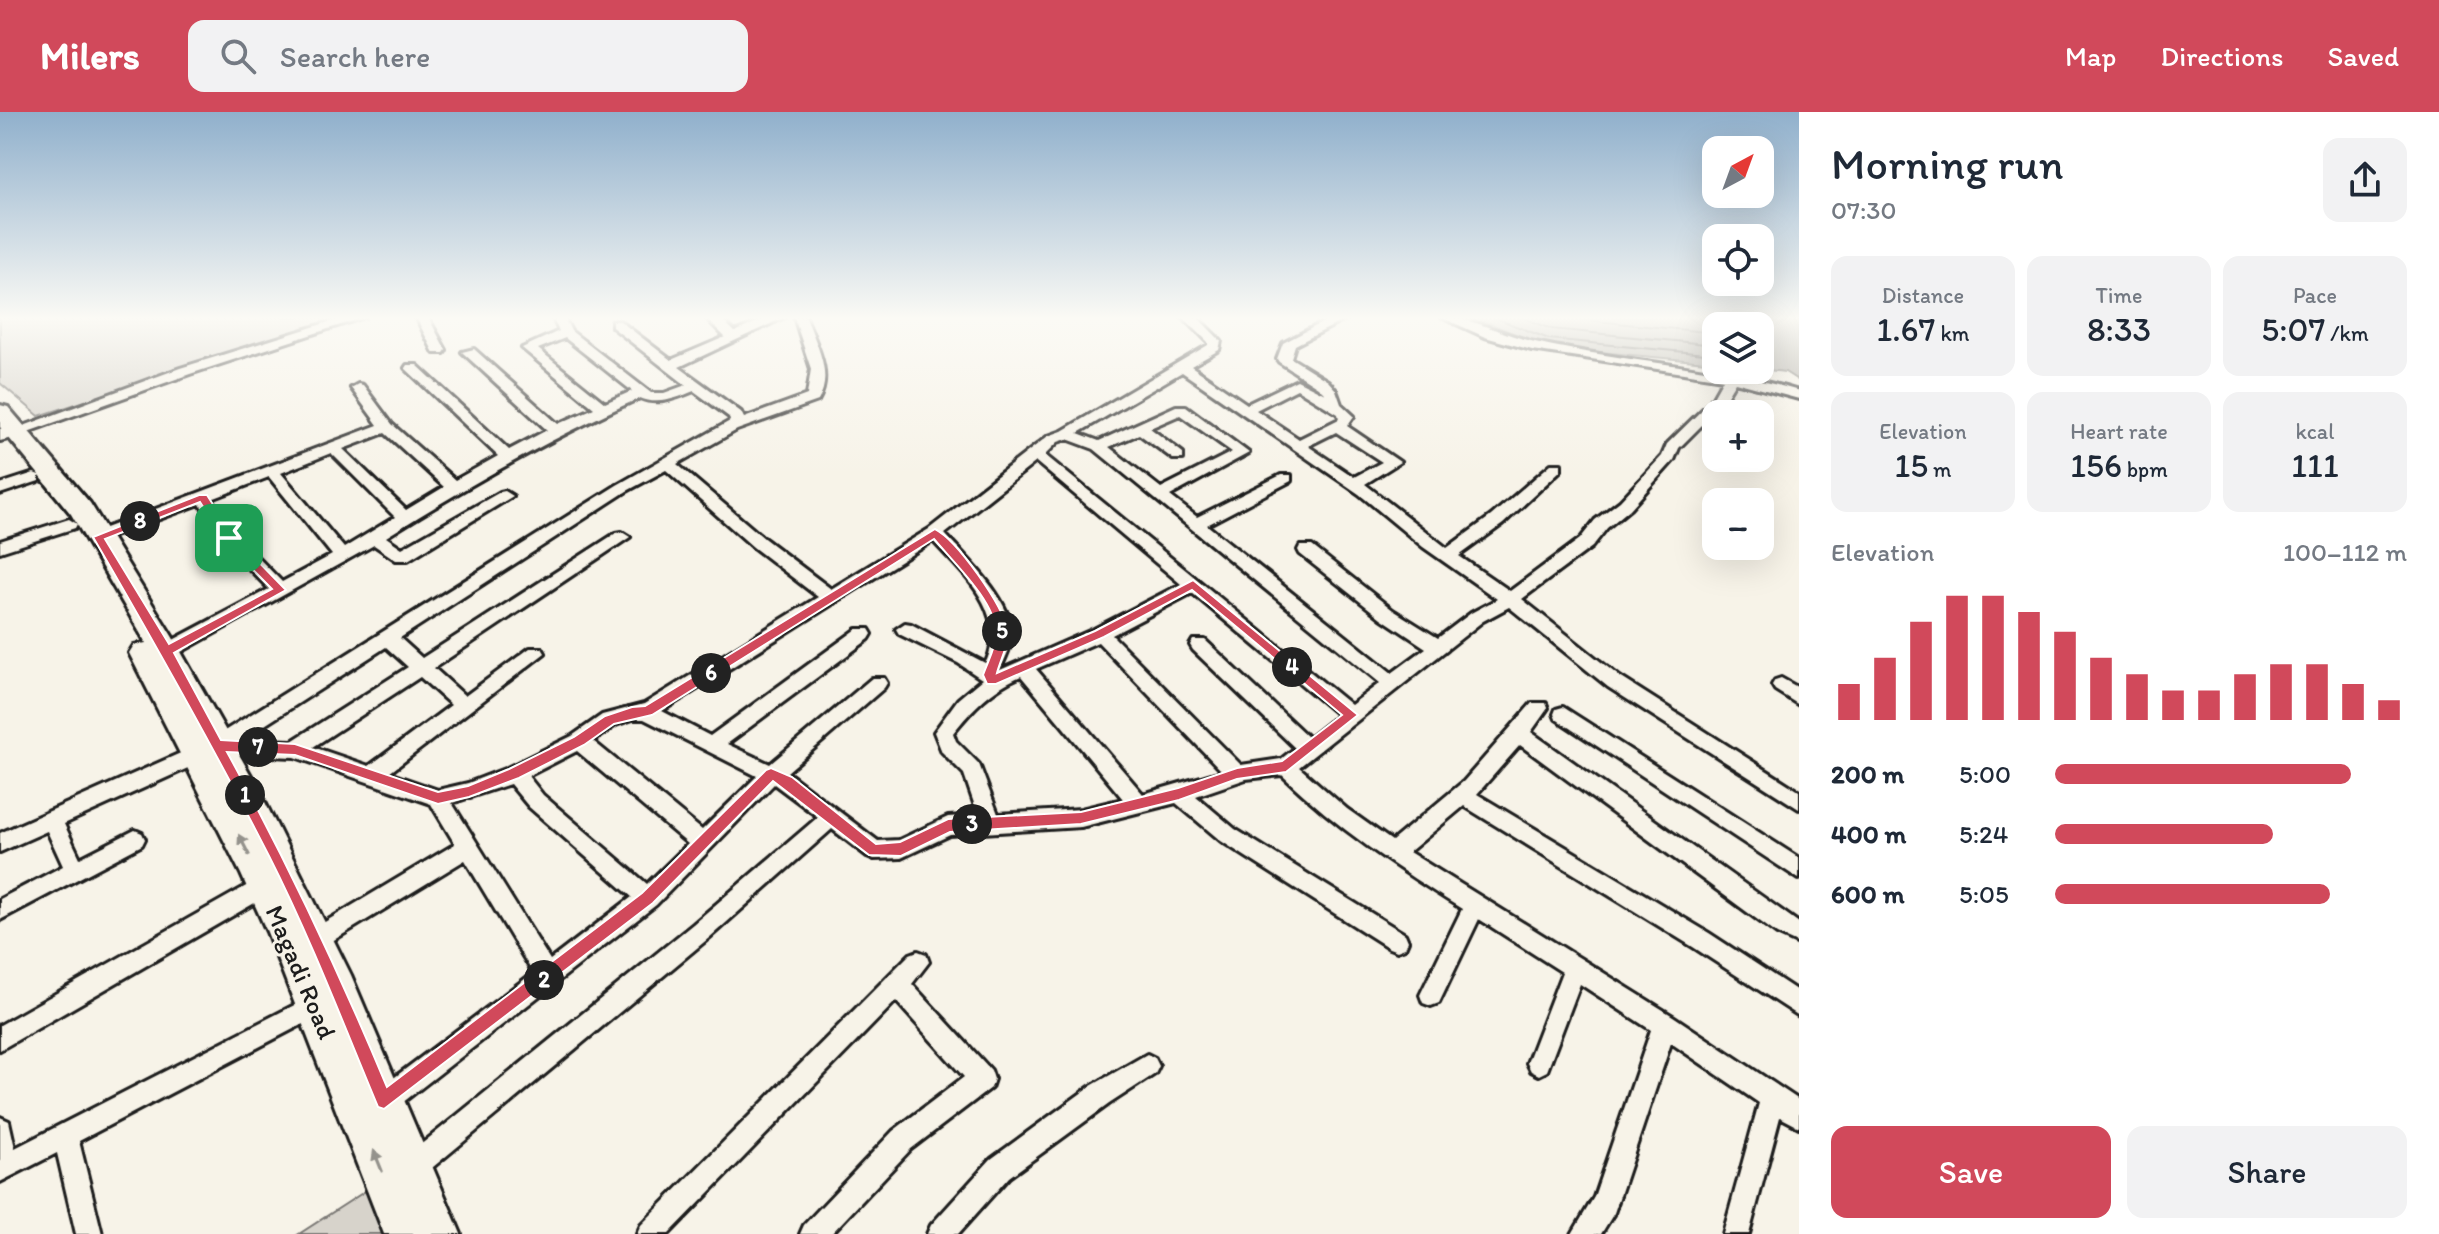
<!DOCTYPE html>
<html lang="en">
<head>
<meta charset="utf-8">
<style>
  :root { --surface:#fff; --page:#f2f2f3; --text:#1f2937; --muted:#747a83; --accent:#d1495b }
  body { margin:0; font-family:Itim,sans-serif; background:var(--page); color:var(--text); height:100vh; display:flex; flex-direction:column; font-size:30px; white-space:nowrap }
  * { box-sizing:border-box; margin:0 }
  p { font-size:26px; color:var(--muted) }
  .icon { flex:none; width:44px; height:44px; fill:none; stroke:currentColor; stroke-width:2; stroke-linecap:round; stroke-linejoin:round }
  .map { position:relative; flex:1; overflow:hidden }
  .side { display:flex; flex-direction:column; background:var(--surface); width:640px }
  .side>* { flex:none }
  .needle { width:52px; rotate:41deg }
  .fabs { position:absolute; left:1702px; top:24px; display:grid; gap:16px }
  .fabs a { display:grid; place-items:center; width:72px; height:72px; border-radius:16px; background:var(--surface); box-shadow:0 8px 32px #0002; font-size:40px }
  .pin { position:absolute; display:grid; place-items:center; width:68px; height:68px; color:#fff; margin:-34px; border-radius:16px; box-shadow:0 4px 12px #0006 }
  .km { position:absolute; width:40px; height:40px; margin:-20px; border-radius:50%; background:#222; color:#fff; font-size:22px; line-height:40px; text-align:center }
  .round { display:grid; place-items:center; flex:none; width:84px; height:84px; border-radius:16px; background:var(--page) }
  .headline { display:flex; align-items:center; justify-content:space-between; height:136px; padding:0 32px }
  h1 { font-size:44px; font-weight:600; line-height:60px }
  .metrics { display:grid; grid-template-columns:repeat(3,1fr); gap:12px; height:136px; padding:8px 32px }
  .metrics div { display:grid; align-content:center; border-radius:16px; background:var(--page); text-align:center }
  .metrics b { font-size:34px; font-weight:600 }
  .metrics small { font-size:22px; font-weight:400 }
  .metrics p { font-size:22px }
  .chart { height:224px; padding:16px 32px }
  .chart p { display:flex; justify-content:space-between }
  .chart svg { width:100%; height:144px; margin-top:8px; stroke:var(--accent); stroke-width:6 }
  .button { display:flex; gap:16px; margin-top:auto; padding:16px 32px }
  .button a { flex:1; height:92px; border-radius:16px; background:var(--accent); color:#fff; font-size:32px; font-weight:600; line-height:92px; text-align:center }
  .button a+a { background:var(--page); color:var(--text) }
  ul { padding:0 32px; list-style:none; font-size:26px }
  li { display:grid; grid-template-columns:128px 96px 1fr; align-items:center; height:60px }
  li i { height:20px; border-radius:10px; background:var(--accent) }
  header { display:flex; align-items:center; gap:48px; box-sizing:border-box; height:112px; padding:0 40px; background:var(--accent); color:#fff }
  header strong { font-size:38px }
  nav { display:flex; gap:44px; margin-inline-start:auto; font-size:28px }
  .search { width:560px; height:72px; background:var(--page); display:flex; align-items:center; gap:20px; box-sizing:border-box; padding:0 28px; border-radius:16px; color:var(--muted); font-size:30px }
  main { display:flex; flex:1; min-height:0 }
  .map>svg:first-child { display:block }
  .green { fill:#d7d3cb; stroke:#7a7874; stroke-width:2 }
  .water { fill:#aca9a2; stroke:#72716c; stroke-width:2 }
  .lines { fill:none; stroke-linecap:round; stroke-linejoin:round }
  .shore { stroke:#565452; stroke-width:2 }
  .minor-casing { stroke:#1c1c1c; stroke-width:6 }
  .tertiary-casing { stroke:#1c1c1c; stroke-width:6 }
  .primary-casing { stroke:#1c1c1c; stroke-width:6 }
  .minor { fill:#f7f3e8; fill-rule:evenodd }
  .tertiary { fill:#f7f3e8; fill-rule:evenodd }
  .primary { fill:#f7f3e8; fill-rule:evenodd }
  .oneway { fill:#94928c }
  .route { fill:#d1495b; stroke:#fff; stroke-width:2; fill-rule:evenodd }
  .labels { text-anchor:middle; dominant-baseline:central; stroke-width:6; stroke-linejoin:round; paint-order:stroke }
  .street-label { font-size:26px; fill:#1c1c1c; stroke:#f7f3e8 }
</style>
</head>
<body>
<header>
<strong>Milers</strong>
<div class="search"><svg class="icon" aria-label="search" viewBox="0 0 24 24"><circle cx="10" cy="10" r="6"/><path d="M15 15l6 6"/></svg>Search here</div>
<nav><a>Map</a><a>Directions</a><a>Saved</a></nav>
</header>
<main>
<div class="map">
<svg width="1799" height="1122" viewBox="0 0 1799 1122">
  <rect width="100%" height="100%" fill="#f7f3e8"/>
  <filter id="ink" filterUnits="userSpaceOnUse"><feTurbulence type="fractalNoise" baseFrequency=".0125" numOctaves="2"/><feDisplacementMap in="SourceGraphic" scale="16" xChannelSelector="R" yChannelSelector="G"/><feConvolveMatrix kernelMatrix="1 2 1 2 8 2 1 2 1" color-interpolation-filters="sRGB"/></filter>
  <g filter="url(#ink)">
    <!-- green -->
    <path class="green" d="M 0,205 L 343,205 L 39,304 L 0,271 Z
      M 367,1078 L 383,1122 L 299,1122 Z"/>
    <!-- water -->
    <path class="water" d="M 1474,205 L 1799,205 L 1799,269 L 1785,260 L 1760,257 L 1760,214 L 1716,214 L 1716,251 L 1547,235 Z"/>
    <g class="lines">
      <!-- shore -->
      <path class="shore" d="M 1493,205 L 1549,227 L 1716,243
        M 1521,205 L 1552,217 L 1716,233
        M 1557,205 L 1716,221"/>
      <!-- minor casing -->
      <g class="minor-casing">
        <path id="minor" d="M 345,205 L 365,205 L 190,262 L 22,322 L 12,322 L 10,319 L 180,256 Z
          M 416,205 L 428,205 L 446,238 L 444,241 L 434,241 Z
          M 552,205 L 564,205 L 571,219 L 651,281 L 664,281 L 686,273 L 612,215 L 612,209 L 620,209 L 671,248 L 725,225 L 705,205 L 719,205 L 735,220 L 768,205 L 785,205 L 679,255 L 741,300 L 744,306 L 807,283 L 811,257 L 794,205 L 806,205 C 816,232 834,262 818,289 L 737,318 L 677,352 L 765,427 L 831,477 L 929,417 L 1048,324 L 1062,319 L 1208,233 L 1208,230 L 1183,205 L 1197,205 L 1221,229 L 1219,238 L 1191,254 L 1247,292 L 1297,268 L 1325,282 L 1318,275 L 1279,250 L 1277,247 L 1283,231 L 1333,205 L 1350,205 L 1295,233 L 1291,246 L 1328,269 L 1336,278 L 1341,292 L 1354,304 L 1347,314 L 1400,350 L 1365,372 L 1447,436 L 1491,404 L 1551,352 L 1561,352 L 1561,358 L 1503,412 L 1459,444 L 1510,479 L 1580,427 L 1595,408 L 1620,389 L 1662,344 L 1667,332 L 1710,290 L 1723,267 L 1532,238 L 1485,225 L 1441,205 C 1473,205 1503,223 1535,230 C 1623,250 1712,253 1799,279 L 1799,287 L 1735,270 L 1720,295 L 1679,336 L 1674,348 L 1630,397 L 1607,416 L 1592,435 L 1522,487 L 1620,565 L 1799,679 L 1799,697 L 1608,575 L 1509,495 L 1483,509 L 1299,655 L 1347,697 L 1392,729 L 1464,669 L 1532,591 L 1546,591 L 1548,596 L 1531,620 L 1799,811 L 1799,832 L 1777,822 L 1520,633 L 1477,682 L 1709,821 L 1799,880 L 1799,904 L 1693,835 L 1464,694 L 1409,740 L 1673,904 L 1799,988 L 1799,1015 L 1780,1005 L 1749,1122 L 1723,1122 L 1759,991 L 1671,931 L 1614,1101 L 1601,1122 L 1572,1122 L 1594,1085 L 1651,918 L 1580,872 L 1547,959 L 1539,963 L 1531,959 L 1527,951 L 1562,860 L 1479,807 L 1439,891 L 1431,894 L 1423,891 L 1420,883 L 1462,797 C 1398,757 1337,716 1282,663 L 1246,667 L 1196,684 L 1235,717 L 1405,822 L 1408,829 L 1405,836 L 1397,839 L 1389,836 L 1221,729 L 1176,691 L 1081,715 L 950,723 L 901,746 L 874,747 L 867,744 L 832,717 L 709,826 L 421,1065 L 412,1069 L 403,1065 L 399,1056 L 403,1047 L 693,812 L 818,705 L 774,672 L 656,793 L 393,998 L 384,1001 L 375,998 L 372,989 L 375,980 L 533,861 L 465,748 L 324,834 L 316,837 L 308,834 L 305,827 L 308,820 L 455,732 L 431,692 L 295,645 L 219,642 L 64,712 L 80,746 L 135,718 L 142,721 L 145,727 L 142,733 L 0,808 L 0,787 L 63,754 L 47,719 L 0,740 L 0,721 L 210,628 L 617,373 L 730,309 L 729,305 L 694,279 C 677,286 658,294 640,286 C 551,326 469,373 386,425 L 402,436 L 500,380 L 505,379 L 513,384 L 408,448 L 396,448 L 374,433 L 172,545 L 160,545 L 157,540 L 160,535 L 269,477 L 223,430 L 200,392 L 98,430 L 92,429 L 90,425 L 92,421 L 378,313 L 351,276 L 358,272 L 363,273 L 392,312 L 455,368 L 498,344 L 405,256 L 407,253 L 417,253 L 509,338 L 547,318 L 462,240 L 474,237 L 558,312 L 594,296 L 522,236 L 559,219 ZM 565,226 L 632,279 L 605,291 L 538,237 ZM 1182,260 L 1359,382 L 1423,435 L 1497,487 L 1471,501 L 1438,526 L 1393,498 L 1312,434 L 1300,434 L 1298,438 L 1300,442 L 1381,506 L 1426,536 L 1392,561 L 1207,413 L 1291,369 L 1291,363 L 1281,363 L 1197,405 L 1170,384 L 1249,341 L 1186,294 L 1176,294 L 1099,329 L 1078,321 ZM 1297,277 L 1338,302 L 1339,307 L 1299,327 L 1256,298 ZM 1180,303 L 1232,340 L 1161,376 L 1109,335 L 1139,322 L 1173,347 L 1183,347 L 1183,341 L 1150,316 ZM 1336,320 L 1382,350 L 1354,365 L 1308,334 ZM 385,321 L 444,375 L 406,398 L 343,337 ZM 1067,327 L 1094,337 L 1380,571 L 1351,593 L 1045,343 L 1058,330 ZM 331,341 L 395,405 L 344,436 L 281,361 ZM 1036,350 L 1181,472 L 1094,517 L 1000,558 C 1005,547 1012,533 1012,521 C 1010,486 967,446 945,422 ZM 666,358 L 753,435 L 818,485 L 644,592 L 602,603 L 572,624 L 507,656 L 468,671 L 438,678 L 389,661 L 545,541 L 542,536 L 530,536 L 465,584 L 434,556 L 630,425 L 622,420 L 616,421 L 422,546 L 400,526 L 627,379 ZM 269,365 L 332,443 L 282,470 L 235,422 L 212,387 ZM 933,429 C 964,463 1007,499 987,548 L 985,551 L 911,512 L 905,511 L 896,517 L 899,522 L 958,551 L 982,567 L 958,587 L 934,620 L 942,640 L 964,662 L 978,703 L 948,705 L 899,728 L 878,729 L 787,660 L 884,576 L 887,571 L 884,566 L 872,566 L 770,652 L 727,632 L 869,527 L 872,522 L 869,517 L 857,517 L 710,624 L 662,599 ZM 1192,481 L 1338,603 L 1309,626 L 1205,528 L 1193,528 L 1190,533 L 1193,538 L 1295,636 L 1281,647 L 1241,653 L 1112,523 ZM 1098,530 L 1222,659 L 1143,682 L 1036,557 ZM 386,535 L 408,555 L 292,629 L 243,627 ZM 1021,564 L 1123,687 L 1081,697 L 998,702 L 979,652 L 956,629 L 953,621 C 973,596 991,577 1021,564 ZM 420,565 L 451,593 L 369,654 L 313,635 ZM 633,607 L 644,607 L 757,664 L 702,718 L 593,629 L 616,613 ZM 577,639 L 688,732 L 647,772 L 543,683 L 528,664 ZM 510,672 L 529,695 L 632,785 L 550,848 L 452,691 Z
          M 34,361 L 39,363 L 39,369 L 0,382 L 0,372 Z
          M 69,407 L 77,412 L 75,416 L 0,440 L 0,429 Z
          M 1781,566 L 1799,576 L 1799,593 L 1775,578 L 1772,573 L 1775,568 Z
          M 1563,595 L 1799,746 L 1799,767 L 1556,607 L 1554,602 L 1556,597 Z
          M 264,764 L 272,767 L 275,774 L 272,781 L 0,938 L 0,913 Z
          M 918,839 L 926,842 L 929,850 L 912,872 L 991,958 L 994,967 L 991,976 L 911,1037 L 831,1122 L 800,1122 L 804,1113 L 893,1019 L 964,965 L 896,889 L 669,1122 L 637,1122 L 641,1113 L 888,864 L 910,842 Z
          M 316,882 L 324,885 L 328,893 L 324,901 L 79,1029 L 102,1122 L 76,1122 L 57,1041 L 0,1070 L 0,1005 L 9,1009 L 15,1036 Z
          M 1147,942 L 1155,946 L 1159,954 L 1155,962 L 1109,992 L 1009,1065 L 958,1122 L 927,1122 L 931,1113 L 991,1047 L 1091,974 Z"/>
      </g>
      <!-- tertiary casing -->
      <g class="tertiary-casing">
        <path id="tertiary" d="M 17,313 L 27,319 L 24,323 L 0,329 L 0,317 Z"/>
      </g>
      <!-- primary casing -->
      <g class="primary-casing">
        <path id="primary" d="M 0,293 L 8,295 L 90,391 L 172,524 L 257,674 L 351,863 L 461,1122 L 384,1122 L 267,820 L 241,762 L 129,541 L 134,533 L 146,531 L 71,402 L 0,315 Z"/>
      </g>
      <!-- minor -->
      <use href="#minor" class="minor"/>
      <!-- tertiary -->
      <use href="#tertiary" class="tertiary"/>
      <!-- primary -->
      <use href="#primary" class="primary"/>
    </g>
    <!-- one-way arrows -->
    <defs><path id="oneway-solid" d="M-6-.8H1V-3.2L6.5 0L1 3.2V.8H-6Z" transform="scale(2)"/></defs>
    <g class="oneway">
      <use href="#oneway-solid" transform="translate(244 733) rotate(-117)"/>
      <use href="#oneway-solid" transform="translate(378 1049) rotate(-112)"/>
    </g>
  </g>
  <!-- sky -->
  <linearGradient id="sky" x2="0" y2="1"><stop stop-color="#90b0cc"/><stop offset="0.57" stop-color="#fbfaf5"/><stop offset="1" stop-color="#fbfaf5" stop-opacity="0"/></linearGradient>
  <rect width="1799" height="362" fill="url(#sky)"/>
  <!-- route -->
  <path class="route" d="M 199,383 L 207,383 L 233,424 L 286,478 L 174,541 L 221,628 L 295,632 L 438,680 L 468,674 L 509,657 L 574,625 L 605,604 L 632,595 L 645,594 L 935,417 C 957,428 1003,493 1008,519 C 1010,530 1000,549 997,561 L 1095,519 L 1193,468 L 1358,603 L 1286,660 L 1237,667 L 1179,688 L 1081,712 L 950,720 L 901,744 L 869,743 L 773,669 L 653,791 L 384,997 L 378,995 C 343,911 310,825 269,744 C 214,636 154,530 93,425 ZM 200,390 L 225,429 L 272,477 L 169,532 L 105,427 ZM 934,427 C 953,450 996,490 996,521 C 997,533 987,551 983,563 L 987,572 L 996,572 L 1104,525 L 1192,478 L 1342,603 L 1282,649 L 1237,656 L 1178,676 L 1081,700 L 948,707 L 900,730 L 876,732 L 792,665 L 771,656 L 766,658 L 642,781 L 387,975 C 339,860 287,749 227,640 L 295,643 L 438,692 L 469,685 L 519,666 L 584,633 L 614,612 L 652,603 Z"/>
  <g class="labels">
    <!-- street labels -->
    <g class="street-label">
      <text transform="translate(301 860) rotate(67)">Magadi Road</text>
    </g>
  </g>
</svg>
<div class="fabs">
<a><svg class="needle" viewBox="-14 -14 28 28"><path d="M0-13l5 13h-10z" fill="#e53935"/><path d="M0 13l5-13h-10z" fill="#747a83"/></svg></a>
<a><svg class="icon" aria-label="locate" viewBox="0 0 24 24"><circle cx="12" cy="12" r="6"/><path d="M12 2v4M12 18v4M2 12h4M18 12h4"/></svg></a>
<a><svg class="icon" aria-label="layers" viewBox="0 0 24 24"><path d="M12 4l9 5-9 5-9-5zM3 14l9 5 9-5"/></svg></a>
<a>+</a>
<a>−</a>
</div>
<div class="pin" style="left:229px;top:426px;background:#1e9e55"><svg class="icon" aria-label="arrive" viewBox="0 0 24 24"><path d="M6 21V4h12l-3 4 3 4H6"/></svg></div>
<b class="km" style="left:245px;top:683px">1</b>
<b class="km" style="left:544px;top:868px">2</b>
<b class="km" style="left:972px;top:712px">3</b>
<b class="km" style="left:1292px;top:555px">4</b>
<b class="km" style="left:1002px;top:519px">5</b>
<b class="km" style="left:711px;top:561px">6</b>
<b class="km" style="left:258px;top:635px">7</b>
<b class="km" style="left:140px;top:409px">8</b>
</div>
<section class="side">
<div class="headline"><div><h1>Morning run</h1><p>07:30</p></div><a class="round"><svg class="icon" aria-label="share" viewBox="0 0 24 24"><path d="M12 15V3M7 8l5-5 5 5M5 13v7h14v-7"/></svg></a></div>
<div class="metrics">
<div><p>Distance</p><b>1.67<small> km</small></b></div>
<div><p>Time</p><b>8:33</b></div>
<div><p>Pace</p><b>5:07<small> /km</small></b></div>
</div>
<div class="metrics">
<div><p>Elevation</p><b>15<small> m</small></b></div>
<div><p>Heart rate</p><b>156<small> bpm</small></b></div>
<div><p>kcal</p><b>111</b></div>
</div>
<div class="chart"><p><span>Elevation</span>100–112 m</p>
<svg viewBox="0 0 160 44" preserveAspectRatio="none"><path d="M5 44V33M15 44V25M25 44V14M35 44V6M45 44V6M55 44V11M65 44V17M75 44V25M85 44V30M95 44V35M105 44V35M115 44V30M125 44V27M135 44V27M145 44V33M155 44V38"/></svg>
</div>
<ul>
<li><b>200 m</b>5:00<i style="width:84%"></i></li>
<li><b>400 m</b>5:24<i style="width:62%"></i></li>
<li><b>600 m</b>5:05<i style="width:78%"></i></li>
</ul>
<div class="button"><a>Save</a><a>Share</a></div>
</section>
</main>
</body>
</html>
